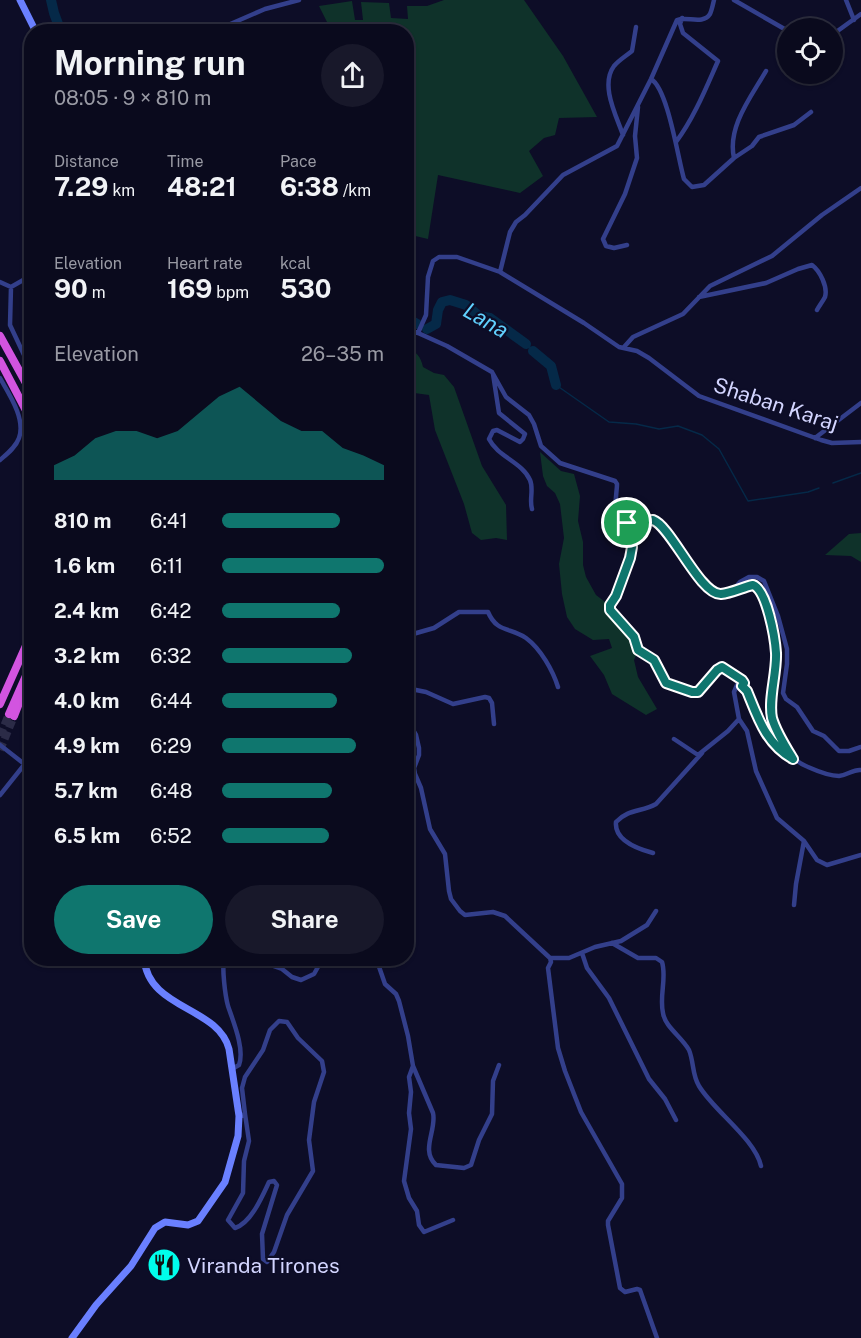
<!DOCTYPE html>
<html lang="en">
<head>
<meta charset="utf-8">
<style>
  :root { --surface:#0a0a1d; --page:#18182a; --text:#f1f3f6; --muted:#999aa4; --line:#2a2b3b; --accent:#0f766e }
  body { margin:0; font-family:"Public Sans",sans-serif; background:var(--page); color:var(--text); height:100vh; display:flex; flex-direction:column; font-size:22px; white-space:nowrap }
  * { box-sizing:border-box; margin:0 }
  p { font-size:20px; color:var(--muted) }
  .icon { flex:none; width:33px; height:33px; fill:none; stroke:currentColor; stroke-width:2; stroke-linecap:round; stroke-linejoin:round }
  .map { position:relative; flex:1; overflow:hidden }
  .details { position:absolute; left:24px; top:24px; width:390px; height:942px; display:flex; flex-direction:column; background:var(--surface); border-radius:24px; box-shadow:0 2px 4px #0004,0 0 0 2px var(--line) }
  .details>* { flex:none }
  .buttons { position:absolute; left:777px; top:18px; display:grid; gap:12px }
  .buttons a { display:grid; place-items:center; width:66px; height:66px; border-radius:50%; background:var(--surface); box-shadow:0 2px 4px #0004,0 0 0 2px var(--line); font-size:30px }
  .pin { position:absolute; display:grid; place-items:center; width:51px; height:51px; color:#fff; margin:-26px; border:3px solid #fff; border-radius:50%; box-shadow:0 2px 6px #0007 }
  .round { display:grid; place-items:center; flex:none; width:63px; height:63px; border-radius:32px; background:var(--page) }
  .overview { display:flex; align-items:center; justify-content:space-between; height:102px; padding:0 30px }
  h1 { font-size:33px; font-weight:700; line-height:45px }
  .metrics { display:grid; grid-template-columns:repeat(3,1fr); gap:9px; height:102px; padding:6px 30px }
  .metrics div { display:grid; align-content:center }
  .metrics b { font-size:26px; font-weight:700 }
  .metrics small { font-size:16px; font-weight:400 }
  .metrics p { font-size:16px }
  .chart { height:168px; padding:12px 30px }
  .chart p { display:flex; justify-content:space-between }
  .chart svg { width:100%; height:108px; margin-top:6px; fill:var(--accent); opacity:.7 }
  .action { display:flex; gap:12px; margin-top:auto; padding:12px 30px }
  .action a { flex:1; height:69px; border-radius:36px; background:var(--accent); color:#fff; font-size:24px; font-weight:700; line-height:69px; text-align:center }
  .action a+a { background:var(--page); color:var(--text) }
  ul { padding:0 30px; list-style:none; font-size:20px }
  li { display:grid; grid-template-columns:96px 72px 1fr; align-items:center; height:45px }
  li i { height:15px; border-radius:8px; background:var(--accent) }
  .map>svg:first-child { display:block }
  .green { fill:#0f322a }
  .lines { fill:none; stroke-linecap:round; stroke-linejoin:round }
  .stream { stroke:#052948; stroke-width:1.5 }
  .river { stroke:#052948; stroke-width:10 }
  .trunk-tunnel { stroke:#2b2b47; stroke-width:8; stroke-dasharray:8 4; stroke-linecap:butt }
  .minor { stroke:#333f8b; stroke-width:4.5 }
  .secondary { stroke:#6a80ff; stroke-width:7 }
  .trunk { stroke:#d254e0; stroke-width:8 }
  .route-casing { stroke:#fff; stroke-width:12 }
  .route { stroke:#0f766e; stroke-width:8 }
  .labels { text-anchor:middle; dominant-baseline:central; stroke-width:4.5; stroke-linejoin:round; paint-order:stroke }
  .street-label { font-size:21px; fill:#d3d5ff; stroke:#0d0d27 }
  .poi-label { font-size:21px; fill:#d3d5ff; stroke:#0d0d27; text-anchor:start }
  .water-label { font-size:22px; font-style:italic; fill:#61d1ff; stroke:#0d0d27 }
</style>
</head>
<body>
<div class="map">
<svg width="861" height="1338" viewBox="0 0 861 1338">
  <rect width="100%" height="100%" fill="#0d0d27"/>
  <!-- green -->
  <path class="green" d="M 444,0 L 524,0 L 563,56 L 597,117 L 559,118 L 555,135 L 544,138 L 529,151 L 543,176 L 520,193 L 438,175 L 428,239 L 407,234 L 406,32 L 324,31 L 330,28 L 319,6 L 352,1 L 355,20 L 363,20 L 361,2 L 389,3 L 391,18 L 408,19 L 407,6 L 427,6 Z
    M 406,347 C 416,351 421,357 423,367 L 434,373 L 444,375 L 454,387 L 482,466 L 506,505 L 507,540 L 496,538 L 481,540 L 472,533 L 464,504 L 435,430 L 429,395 L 407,392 Z
    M 540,452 L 561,471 L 574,474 L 580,496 L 578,521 L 583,542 L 583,565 L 586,577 L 596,595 L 613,608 L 639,639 L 639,649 L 634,660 L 638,677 L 657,709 L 646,715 L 612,694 L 604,675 L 590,656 L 612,648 L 609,639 L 593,640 L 575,629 L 567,617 L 562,594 L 559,564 L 564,538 L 560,504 L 555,493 L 547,486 L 543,476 Z
    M 861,533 L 861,562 L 851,556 L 825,555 L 849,534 Z"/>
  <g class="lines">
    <!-- stream -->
    <path class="stream" d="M 556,385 L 609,422 L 636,424 L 659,429 L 678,426 L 702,435 L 719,449 L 748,501 L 808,492 L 819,488
      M 833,483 L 861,473"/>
    <!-- river -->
    <path class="river" d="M 51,0 L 54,13 L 61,32
      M 406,318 L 417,324
      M 427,329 L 436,324 L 438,310 L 442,302 L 450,300 L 466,305 L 479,316 L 490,318 L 526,344
      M 533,351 L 551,366 L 556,385"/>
    <!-- trunk-tunnel -->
    <path class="trunk-tunnel" d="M 0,736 L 9,714
      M 0,750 L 14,716"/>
    <!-- minor -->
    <path class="minor" d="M 734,0 L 788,31
      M 846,0 L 854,20
      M 212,32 L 265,9 L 299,0
      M 832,35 L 861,14
      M 651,79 C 668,89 678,159 684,179 L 692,187 L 704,185 L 734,158 L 752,146 L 759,137 L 794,125 L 811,112
      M 623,135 C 616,115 600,85 614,66 C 619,60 626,56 632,51 L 636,27
      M 676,142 C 694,118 706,88 718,61 L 683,33 L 680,24 L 682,18
      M 734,158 C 727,127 751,97 766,71
      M 627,245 L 614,248 L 606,246 L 603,239 L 625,194 L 637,158 L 635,136 L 638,107
      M 500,272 L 510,232 L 516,222 L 525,215 L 563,175 L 617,146 L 651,79 L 677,20 C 687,16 703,25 710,14 C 712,10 713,4 714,0
      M 0,282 L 11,287
      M 11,287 L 10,325 L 32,372
      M 11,287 L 32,275
      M 699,297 L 766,283 L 798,269 L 812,265 C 820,271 828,287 825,297 C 823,301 819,306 817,310
      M 406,330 L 418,333 L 447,346 L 492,372 L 506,397 L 529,415 L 534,424 L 541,446 L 560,463 L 615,481 L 617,484 C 617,494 612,511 621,519 C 632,531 649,512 660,523 C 665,528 669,536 673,542 C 680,554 702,585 713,592 C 727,600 743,581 758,587 C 768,600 775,636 776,653 C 776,663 774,675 774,685 C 773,696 769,706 772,717 C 777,737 789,760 808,767 C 817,771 830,776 839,776 C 848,775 853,769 861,770
      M 418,333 L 426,315 L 428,277 L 433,261 L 439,257 L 457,257 L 500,272 L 584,323 L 619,347 L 637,351 L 649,358 L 699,396 L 821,440 L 832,443 L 861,442
      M 624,347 L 633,337 L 683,314 L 710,286 L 772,256 L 822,215 L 861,188
      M 493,374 L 499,413 L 525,434 L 523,439 L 520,442 L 497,430 L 493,431 L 489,439 C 498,457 522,462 530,480 C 534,489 529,500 532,509
      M 0,378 C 9,394 26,419 19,438 C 16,447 7,454 0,460
      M 815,438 L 861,403
      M 627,523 C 629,531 632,539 631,547 C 631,565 619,589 610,605 L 611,612 L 634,637 L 638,650 L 655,662 L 666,683 L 692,692 L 698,691 L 717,670 L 722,667 L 743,681 L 742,686
      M 733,590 L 740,582 L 749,577 L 757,577 L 764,581 L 778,616 L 787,649 L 787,664 L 783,693 L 786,699 L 797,707 L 813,731 L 824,736 L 839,751 L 849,751 L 861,747
      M 406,636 L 434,628 L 459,612 L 488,612 C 497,633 510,627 526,638 C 541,649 553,671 558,687
      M 406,688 L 426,692 L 453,704 L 485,697 L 489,698 L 492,703 L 494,724
      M 406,718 L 416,735 L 419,748 L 419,755 L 414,768 L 415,774 L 421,788 L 430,829 L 445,854 L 449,891 L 451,899 L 460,911 L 465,915 L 493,912 L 505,916 L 550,958 L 551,962 L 548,968 L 558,1048 L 565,1071 L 581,1112 L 622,1184 L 622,1198 L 608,1221 L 608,1225 L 620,1288 L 625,1292 L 637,1289 L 640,1290 L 657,1338
      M 674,739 L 698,755 L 728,731 L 739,719
      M 0,745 L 32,770
      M 790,758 C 756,739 763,705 740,685 L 737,685 L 734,692 L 739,719 L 747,731 L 756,771 L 777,818 L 804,841 L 817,860 L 827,865 L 861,855
      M 0,795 L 24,765
      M 653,853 C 638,849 614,841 616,822 C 628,809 642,812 656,804 L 702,753
      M 794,905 L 796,884 L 804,841
      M 612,943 L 638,958 L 656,958 L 662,962 C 667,978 659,996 663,1013 C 665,1027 682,1037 689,1050 C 694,1062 692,1075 699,1086 C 714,1111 755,1139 761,1166
      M 582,953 L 587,968 L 609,998 L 649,1079 L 665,1099 L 676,1120
      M 224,958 C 222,969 225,995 228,1006 C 233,1021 245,1049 239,1065 L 232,1069
      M 251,958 L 282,969 L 292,977 L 301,980 L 314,974 L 323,958
      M 376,958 L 385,984 L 396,994 L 399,1001 L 408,1036 L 413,1066 L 433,1113 C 437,1130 420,1150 436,1165 L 464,1168 L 471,1165 L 479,1140 L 492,1114 L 493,1081 L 499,1065
      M 550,958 L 569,958 L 595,947 L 621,941 L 647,925 L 656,911
      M 413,1066 L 409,1077 L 411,1092 L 409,1113 L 411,1129 L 404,1181 L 409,1198 L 417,1211 L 419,1225 L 424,1232 L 453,1220
      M 239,1116 L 245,1114 L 242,1088 L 245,1077 L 263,1050 L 270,1030 L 279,1021 L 287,1022 L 298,1038 L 322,1061 L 324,1072 L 314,1102 L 309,1140 L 313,1171 L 287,1215 L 274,1252 L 267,1262 L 263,1259 L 262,1234 L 277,1185 L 274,1181 L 269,1182 C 262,1197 251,1223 235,1228 L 228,1220 L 243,1193 L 244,1161 L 249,1141 L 245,1114"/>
    <!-- secondary -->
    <path class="secondary" d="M 20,0 L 36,32
      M 72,1338 L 96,1305 L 131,1266 L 155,1228 L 165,1222 L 188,1225 L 198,1221 L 225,1182 L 238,1136 L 239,1116 L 229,1049 C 218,1006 148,1010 144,958"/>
    <!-- trunk -->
    <path class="trunk" d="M 0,336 L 32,394
      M 0,361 L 32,422
      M 0,704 L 32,632
      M 9,714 L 32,662
      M 14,716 L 21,698 L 32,687"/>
  </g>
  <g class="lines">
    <!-- route casing -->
    <g class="route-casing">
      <path id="route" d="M 653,520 C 671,526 700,595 721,594 C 732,593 743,587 753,585 C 767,590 775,638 776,653 C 777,673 768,699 772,718 C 776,732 785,746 793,759 C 766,744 758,718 747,691 L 742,686 L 744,683 L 742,680 L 722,667 L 717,670 L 698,692 L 692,692 L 666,683 L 654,660 L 638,650 L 634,637 L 610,610 L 610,605 L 616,596 L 630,558 L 632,547 L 627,523 Z"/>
    </g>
    <!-- route -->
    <use href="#route" class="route"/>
  </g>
  <!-- icons -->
  <defs>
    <g id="restaurant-disc" transform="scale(1.725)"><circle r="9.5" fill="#00feeb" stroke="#0d0d27"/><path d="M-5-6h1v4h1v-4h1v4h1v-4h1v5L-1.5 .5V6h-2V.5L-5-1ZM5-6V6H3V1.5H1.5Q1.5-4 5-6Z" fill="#111"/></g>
  </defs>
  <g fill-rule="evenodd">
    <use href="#restaurant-disc" x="164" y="1265"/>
  </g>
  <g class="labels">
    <!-- street labels -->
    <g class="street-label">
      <text transform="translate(776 404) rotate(18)">Shaban Karaj</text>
    </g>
    <!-- poi labels -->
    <g class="poi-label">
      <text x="187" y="1265">Viranda Tirones</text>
    </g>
    <!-- water labels -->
    <g class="water-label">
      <text transform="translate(486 320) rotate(30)">Lana</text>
    </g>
  </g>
</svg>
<div class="buttons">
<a><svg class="icon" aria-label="locate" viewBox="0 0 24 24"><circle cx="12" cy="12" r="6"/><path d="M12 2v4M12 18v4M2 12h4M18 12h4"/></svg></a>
</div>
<div class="pin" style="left:627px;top:523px;background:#1e9e55"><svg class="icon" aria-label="arrive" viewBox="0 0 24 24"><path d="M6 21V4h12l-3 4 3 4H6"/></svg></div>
<section class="details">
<div class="overview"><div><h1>Morning run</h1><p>08:05 · 9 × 810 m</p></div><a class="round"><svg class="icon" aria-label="share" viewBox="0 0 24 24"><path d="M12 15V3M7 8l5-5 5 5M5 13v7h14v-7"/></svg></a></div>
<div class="metrics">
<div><p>Distance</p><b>7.29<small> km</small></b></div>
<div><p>Time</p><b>48:21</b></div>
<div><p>Pace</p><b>6:38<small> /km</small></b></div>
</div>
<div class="metrics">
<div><p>Elevation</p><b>90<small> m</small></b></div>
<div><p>Heart rate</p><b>169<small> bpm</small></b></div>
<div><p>kcal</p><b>530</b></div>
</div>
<div class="chart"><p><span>Elevation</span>26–35 m</p>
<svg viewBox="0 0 160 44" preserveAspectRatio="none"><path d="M0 44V38L10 34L20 27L30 24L40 24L50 27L60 24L70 17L80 10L90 6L100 13L110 20L120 24L130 24L140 31L150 34L160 38V44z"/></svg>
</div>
<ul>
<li><b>810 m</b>6:41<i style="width:73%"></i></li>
<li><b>1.6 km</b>6:11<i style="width:100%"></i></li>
<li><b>2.4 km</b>6:42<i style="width:73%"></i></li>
<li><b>3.2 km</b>6:32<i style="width:80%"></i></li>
<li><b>4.0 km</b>6:44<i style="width:71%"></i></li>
<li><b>4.9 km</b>6:29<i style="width:83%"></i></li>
<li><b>5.7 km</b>6:48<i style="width:68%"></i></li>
<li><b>6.5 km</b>6:52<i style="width:66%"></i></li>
</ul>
<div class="action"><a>Save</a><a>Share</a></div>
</section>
</div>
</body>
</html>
